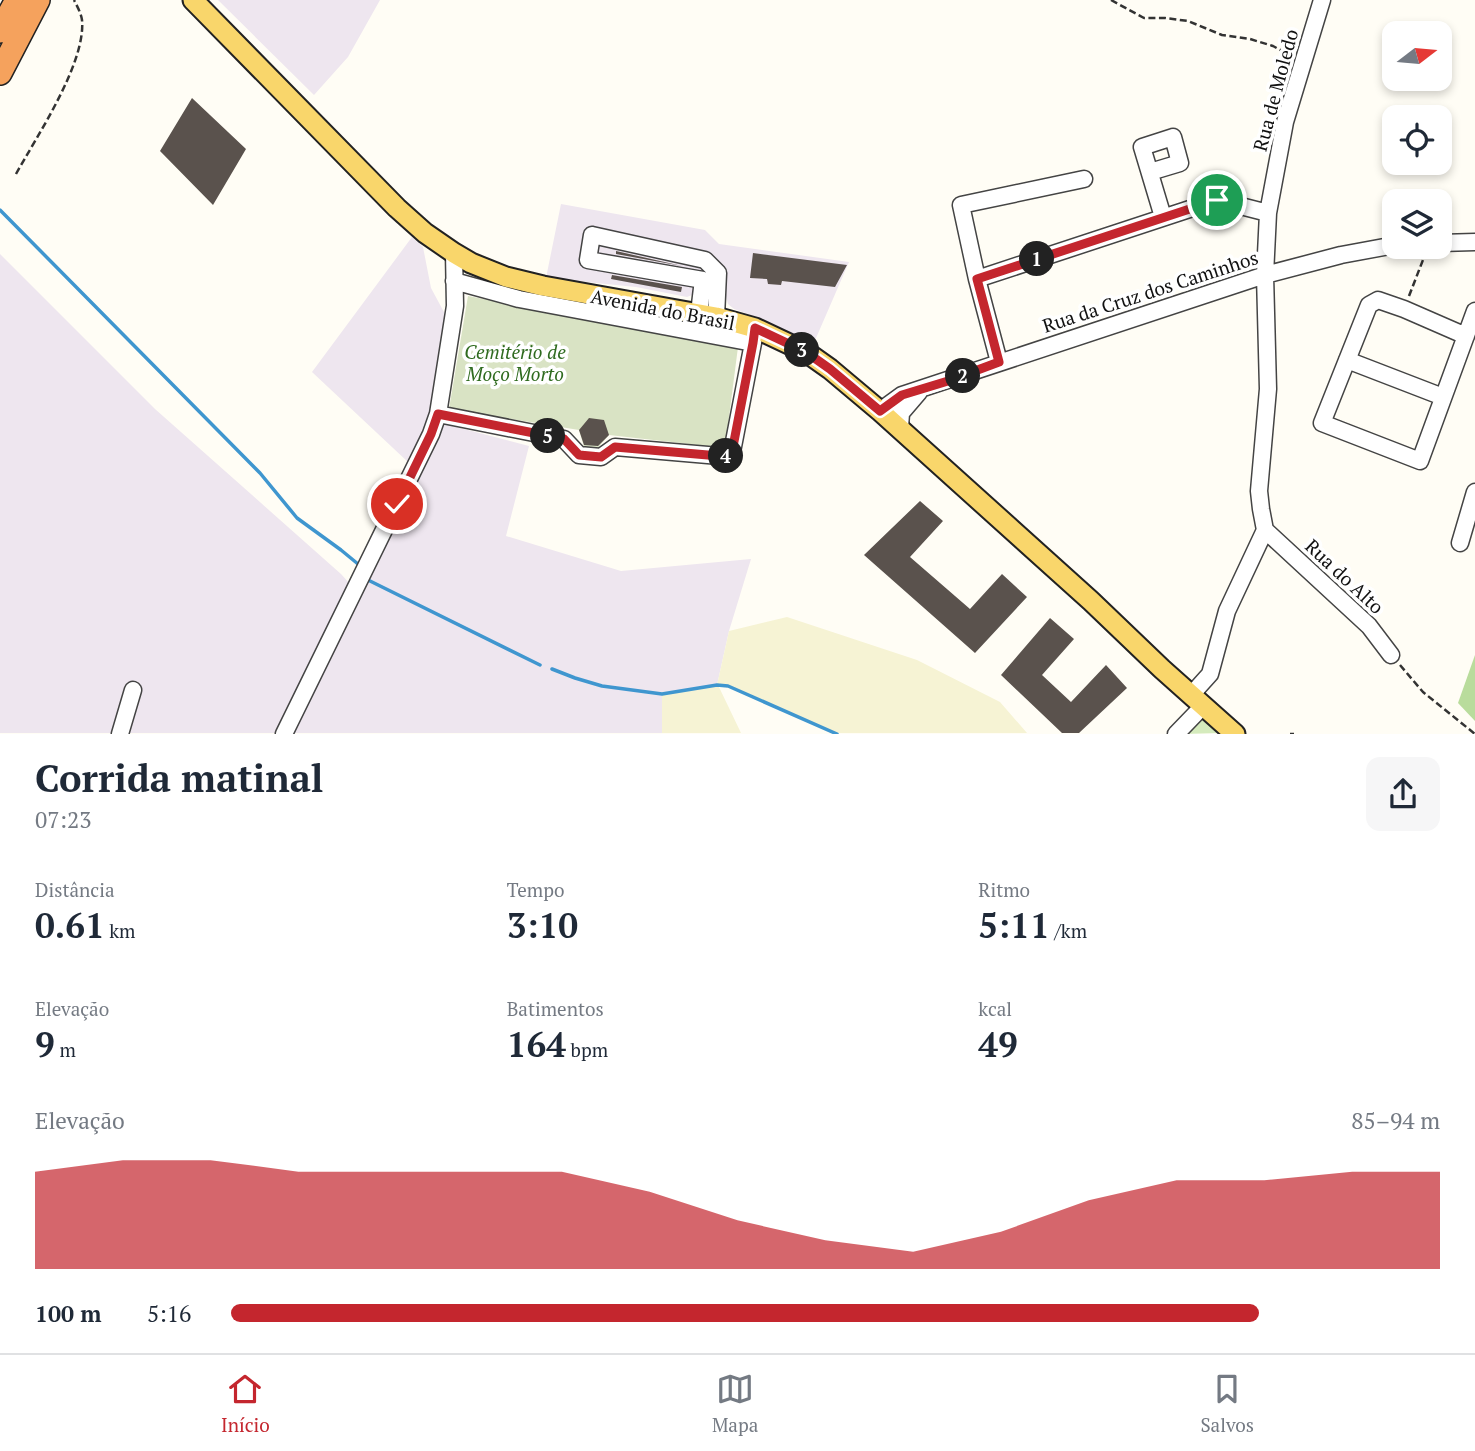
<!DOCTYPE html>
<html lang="pt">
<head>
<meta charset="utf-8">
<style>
  :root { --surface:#fff; --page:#f6f6f7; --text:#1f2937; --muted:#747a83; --line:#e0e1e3; --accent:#c4262e }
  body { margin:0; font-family:"PT Serif",serif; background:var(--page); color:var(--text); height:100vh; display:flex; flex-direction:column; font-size:26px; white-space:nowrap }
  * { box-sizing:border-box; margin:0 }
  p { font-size:23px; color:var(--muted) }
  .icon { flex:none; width:38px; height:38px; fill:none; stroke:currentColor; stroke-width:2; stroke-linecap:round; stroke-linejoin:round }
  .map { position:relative; height:734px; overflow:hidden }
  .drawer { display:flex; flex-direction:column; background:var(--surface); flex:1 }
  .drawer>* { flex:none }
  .needle { width:46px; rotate:74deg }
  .controls { position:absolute; left:1382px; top:21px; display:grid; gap:14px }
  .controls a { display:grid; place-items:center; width:70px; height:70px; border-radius:14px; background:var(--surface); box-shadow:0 4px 10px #0003; font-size:35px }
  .pin { position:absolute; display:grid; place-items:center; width:60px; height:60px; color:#fff; margin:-30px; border:4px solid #fff; border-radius:50%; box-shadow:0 2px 7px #0007 }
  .km { position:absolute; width:35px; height:35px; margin:-18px; border-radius:50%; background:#222; color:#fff; font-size:19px; line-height:35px; text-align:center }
  .round { display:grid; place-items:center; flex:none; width:74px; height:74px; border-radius:14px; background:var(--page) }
  .overview { display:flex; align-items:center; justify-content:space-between; height:119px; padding:0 35px }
  h1 { font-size:38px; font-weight:800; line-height:52px }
  .metrics { display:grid; grid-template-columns:repeat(3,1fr); gap:10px; height:119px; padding:7px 35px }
  .metrics div { display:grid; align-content:center }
  .metrics b { font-size:35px; font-weight:800 }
  .metrics small { font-size:19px; font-weight:400 }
  .metrics p { font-size:19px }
  .chart { height:196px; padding:14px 35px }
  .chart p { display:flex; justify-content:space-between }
  .chart svg { width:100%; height:126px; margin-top:7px; fill:var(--accent); opacity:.7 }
  ul { padding:0 35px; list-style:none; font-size:23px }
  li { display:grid; grid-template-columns:112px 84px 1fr; align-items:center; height:52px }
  li i { height:18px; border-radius:9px; background:var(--accent) }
  .tab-bar { display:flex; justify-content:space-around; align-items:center; height:98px; border-top:2px solid var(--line); background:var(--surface); font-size:19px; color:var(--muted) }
  .tab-bar a { display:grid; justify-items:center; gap:4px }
  .tab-bar .current { color:var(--accent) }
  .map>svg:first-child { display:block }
  .industrial { fill:#eee6ef }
  .farmland { fill:#f6f3d4 }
  .green { fill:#d5ebbd }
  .forest { fill:#b9dc9c }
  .cemetery { fill:#d9e3c4 }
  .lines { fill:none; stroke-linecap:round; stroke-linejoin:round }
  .stream { stroke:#3f96cf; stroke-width:3.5 }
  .building { fill:#5a524d }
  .minor-casing { stroke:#444; stroke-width:19 }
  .major-casing { stroke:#222; stroke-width:23 }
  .highway-casing { stroke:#222; stroke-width:26 }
  .path { stroke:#333; stroke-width:2.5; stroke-dasharray:7 3.5; stroke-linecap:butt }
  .minor { stroke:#fff; stroke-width:16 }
  .major { stroke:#f9d66b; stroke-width:19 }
  .highway { stroke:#f5a25d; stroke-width:23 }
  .route-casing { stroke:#fff; stroke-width:14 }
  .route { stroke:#c4262e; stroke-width:9 }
  .labels { text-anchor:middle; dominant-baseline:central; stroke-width:7; stroke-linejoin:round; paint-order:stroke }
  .street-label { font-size:19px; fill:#111; stroke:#fff }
  .park-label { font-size:19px; font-style:italic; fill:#2f6b1f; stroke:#fff }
</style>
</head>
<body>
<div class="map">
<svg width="1475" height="734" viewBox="0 0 1475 734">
  <rect width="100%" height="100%" fill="#fffdf5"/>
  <!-- industrial -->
  <path class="industrial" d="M 218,0 L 380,0 L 348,57 L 314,95 Z
    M 561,204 L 705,230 L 719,244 L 849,262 L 813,345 L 762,319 L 734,309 L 728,304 L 726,297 L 695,291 L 692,295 L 687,297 L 636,287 L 546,278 Z
    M 412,237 L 423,247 L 431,288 L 445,314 L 438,380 L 422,440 L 409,463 L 312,372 Z
    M 0,254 L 155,409 L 341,574 L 359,594 L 368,580 L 445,424 L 529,446 L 506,536 L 621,571 L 751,559 L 729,631 L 717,685 L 663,694 L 662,733 L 0,733 Z"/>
  <!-- farmland -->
  <path class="farmland" d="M 787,617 L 917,660 L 1000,702 L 1027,733 L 837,733 L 728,686 L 718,685 L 741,733 L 662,733 L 662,694 L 717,685 L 729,631 Z"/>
  <!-- green -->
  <path class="green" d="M 1202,717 L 1219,733 L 1183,734 Z"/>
  <!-- forest -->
  <path class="forest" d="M 1475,655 L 1475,721 L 1458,703 Z"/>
  <!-- cemetery -->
  <path class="cemetery" d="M 468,296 L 738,347 L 725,448 L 609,435 L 594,452 L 585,450 L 579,430 L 449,409 Z"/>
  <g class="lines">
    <!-- stream -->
    <path class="stream" d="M 0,210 L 260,473 L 297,518 L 341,550 L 358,564
      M 368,580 L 540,665
      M 552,669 L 575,678 L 602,686 L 662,694 L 717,685 L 728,686 L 837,734"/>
  </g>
  <!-- building -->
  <path class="building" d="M 192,98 L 246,149 L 213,205 L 160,151 Z
    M 616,251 L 682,266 L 616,254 Z
    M 753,253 L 847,265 L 835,287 L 782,281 L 781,285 L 768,284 L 767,279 L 750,278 Z
    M 612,275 L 682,287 L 681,292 L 611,279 Z
    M 589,418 L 604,420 L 609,435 L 598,446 L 584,445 L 579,430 Z
    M 920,501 L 943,521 L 910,557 L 970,609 L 1002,574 L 1027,597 L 975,653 L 864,555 Z
    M 1050,618 L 1074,639 L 1042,675 L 1071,702 L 1106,665 L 1127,688 L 1079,733 L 1062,733 L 1001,675 Z"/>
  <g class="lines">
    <!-- minor casing -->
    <g class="minor-casing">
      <path id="minor" d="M 1150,172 L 1180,163 L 1173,137 L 1142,147 L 1163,217
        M 1440,243 L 1475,242
        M 977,279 L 1217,200 L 1268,213
        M 454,281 L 519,299 L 753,343
        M 699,313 L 703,280 L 588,260 L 592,235 L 705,260 L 718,273 L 716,317
        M 1466,336 L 1404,309 L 1378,300 L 1369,305 L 1322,423 L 1420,461 L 1475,311
        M 1347,360 L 1443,397
        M 999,362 L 977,279 L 961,205 L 1084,179
        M 880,411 L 902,395 L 1265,275 L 1341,255 L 1395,245
        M 438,414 L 564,439 L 579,455 L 601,457 L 615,447 L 731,457 L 753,343 L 755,328
        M 900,428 L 901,413 L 919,392
        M 1265,530 L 1369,626 L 1391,655
        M 1460,543 L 1475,492
        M 1192,694 L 1210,674 L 1227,611 L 1265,530 L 1261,509 L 1259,491 L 1268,389 L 1265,275 L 1268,213 L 1285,122 L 1322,0
        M 120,734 L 133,690
        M 284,734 L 431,434 L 438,414 L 455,306 L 454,253
        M 1176,734 L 1204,705"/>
    </g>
    <!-- major casing -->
    <g class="major-casing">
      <path id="major" d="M 193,0 L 397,208 L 425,233 L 454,253 L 471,263 L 506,277 L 543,286 L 716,317 L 755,328 L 806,352 L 830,369 L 880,411 L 1091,601 L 1162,669 L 1235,734"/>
    </g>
    <!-- highway casing -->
    <g class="highway-casing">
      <path id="highway" d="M 0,31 L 17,0
        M 0,73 L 38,0"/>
    </g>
    <!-- path -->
    <path class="path" d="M 1111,0 L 1144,18 L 1165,18 L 1188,21 L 1222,35 L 1250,39 L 1273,46 L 1291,56
      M 16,174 C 37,136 86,63 82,20 C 81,13 77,6 74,0
      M 1409,296 L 1428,247
      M 1400,665 L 1423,692 L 1475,734
      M 1290,734 L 1294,734"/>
    <!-- minor -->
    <use href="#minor" class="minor"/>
    <!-- major -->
    <use href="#major" class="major"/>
    <!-- highway -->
    <use href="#highway" class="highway"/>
  </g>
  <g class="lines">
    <!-- route casing -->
    <g class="route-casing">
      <path id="route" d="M 397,504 L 431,434 L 438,414 L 564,439 L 579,455 L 601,457 L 615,447 L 731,457 L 753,343 L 755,328 L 806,352 L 830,369 L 880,411 L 902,395 L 948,381 L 999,362 L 977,279 L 1217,200"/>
    </g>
    <!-- route -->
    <use href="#route" class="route"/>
  </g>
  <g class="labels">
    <!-- street labels -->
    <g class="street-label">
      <text transform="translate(1275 90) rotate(-75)">Rua de Moledo</text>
      <text transform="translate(1150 291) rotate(-18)">Rua da Cruz dos Caminhos</text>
      <text transform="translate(663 309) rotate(11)">Avenida do Brasil</text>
      <text transform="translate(1345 576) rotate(43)">Rua do Alto</text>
    </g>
    <!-- park labels -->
    <g class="park-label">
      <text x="515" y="351">Cemitério de<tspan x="515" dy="22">Moço Morto</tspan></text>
    </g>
  </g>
</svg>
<div class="controls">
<a><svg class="needle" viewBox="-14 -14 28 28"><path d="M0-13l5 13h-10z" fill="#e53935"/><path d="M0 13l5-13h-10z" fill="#747a83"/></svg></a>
<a><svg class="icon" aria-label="locate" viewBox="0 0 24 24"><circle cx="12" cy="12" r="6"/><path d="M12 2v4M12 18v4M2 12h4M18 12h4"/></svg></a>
<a><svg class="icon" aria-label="layers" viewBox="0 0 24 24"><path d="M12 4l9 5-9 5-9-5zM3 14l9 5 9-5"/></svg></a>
</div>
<div class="pin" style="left:1217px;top:200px;background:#1e9e55"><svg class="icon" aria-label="arrive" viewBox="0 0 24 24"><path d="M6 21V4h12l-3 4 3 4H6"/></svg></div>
<div class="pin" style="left:397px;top:504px;background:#d93025"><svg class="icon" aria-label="check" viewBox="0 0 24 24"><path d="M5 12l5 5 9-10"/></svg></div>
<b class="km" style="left:1037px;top:259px">1</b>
<b class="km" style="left:963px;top:376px">2</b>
<b class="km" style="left:802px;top:350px">3</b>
<b class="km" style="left:726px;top:456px">4</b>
<b class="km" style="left:548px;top:436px">5</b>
</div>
<section class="drawer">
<div class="overview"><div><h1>Corrida matinal</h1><p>07:23</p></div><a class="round"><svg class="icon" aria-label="share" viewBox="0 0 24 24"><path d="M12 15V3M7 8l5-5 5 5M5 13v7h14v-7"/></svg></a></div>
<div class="metrics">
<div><p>Distância</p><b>0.61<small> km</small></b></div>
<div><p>Tempo</p><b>3:10</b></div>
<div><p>Ritmo</p><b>5:11<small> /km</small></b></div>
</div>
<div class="metrics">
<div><p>Elevação</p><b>9<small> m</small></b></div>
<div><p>Batimentos</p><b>164<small> bpm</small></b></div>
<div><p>kcal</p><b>49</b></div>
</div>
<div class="chart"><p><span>Elevação</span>85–94 m</p>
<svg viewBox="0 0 160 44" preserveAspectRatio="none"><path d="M0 44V10L10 6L20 6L30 10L40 10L50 10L60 10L70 17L80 27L90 34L100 38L110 31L120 20L130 13L140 13L150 10L160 10V44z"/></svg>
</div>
<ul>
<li><b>100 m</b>5:16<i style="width:85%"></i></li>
</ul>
</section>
<nav class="tab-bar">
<a class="current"><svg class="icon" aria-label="home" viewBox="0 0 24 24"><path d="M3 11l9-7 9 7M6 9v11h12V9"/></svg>Início</a>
<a><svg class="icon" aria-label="map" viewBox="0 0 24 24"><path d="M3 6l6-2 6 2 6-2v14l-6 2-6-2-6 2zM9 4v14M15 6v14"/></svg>Mapa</a>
<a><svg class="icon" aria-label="saved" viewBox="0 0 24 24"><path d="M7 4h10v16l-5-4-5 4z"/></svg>Salvos</a>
</nav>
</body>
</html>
